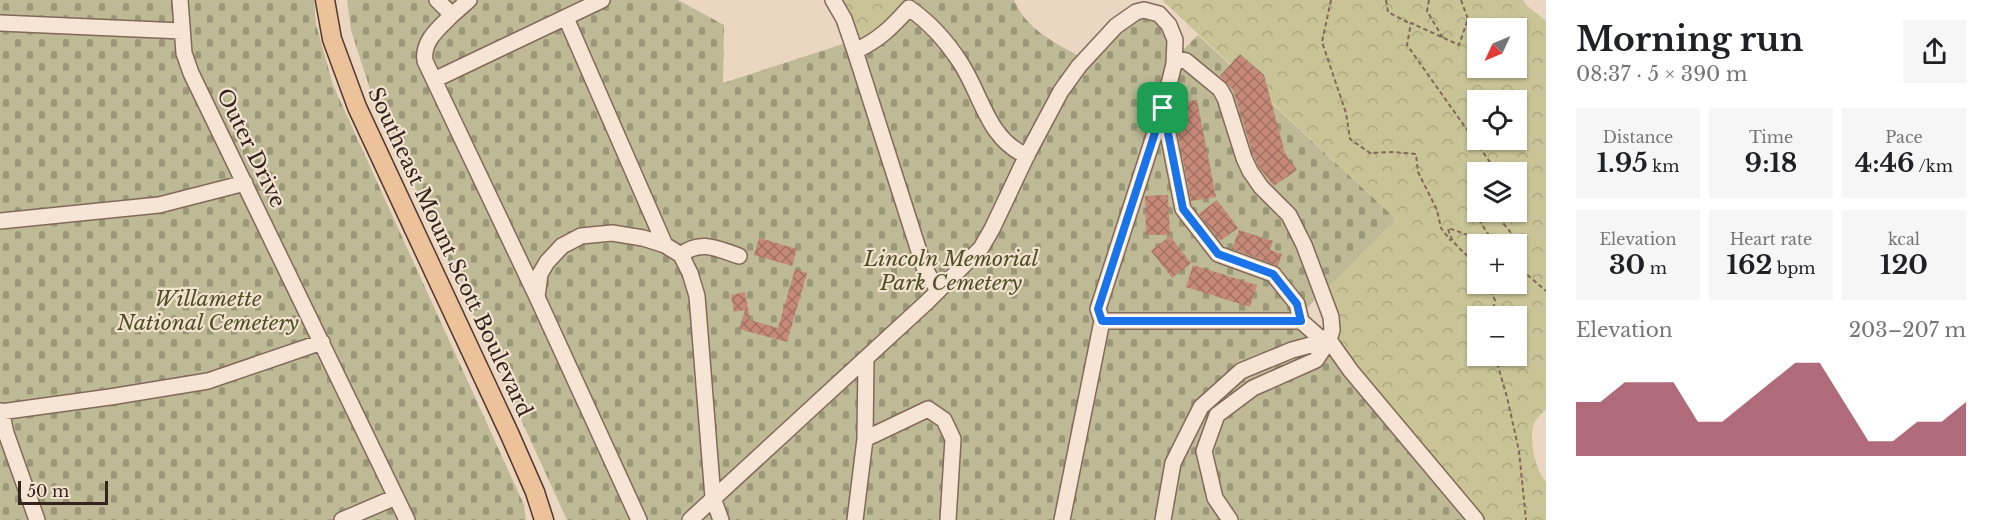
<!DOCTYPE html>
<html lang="en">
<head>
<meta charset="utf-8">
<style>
  :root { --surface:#fff; --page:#f6f6f6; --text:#202124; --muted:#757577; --accent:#8f2d42 }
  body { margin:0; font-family:"Libre Baskerville",serif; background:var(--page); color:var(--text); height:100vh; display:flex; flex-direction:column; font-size:22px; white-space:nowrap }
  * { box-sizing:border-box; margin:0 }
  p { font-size:20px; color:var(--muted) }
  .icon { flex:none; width:33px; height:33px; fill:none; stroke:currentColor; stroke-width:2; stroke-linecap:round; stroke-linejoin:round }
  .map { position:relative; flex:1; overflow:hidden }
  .side { display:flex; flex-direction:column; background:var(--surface); width:450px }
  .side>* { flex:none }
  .needle { width:39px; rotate:226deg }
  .fabs { position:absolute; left:1467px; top:18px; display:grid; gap:12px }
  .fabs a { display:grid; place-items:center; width:60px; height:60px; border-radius:0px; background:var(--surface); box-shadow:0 2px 4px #0004; font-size:30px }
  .scale { position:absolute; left:18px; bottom:15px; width:90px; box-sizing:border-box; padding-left:6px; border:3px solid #34241d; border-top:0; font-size:16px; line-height:21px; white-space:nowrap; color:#34241d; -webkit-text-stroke:4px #f3e2d0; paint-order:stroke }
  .pin { position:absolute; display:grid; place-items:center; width:51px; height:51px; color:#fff; margin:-26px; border-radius:12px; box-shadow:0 3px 9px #0006 }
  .round { display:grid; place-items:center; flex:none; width:63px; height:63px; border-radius:0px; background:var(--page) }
  .head { display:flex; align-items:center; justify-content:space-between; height:102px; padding:0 30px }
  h1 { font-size:33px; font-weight:800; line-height:45px }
  .stats { display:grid; grid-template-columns:repeat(3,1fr); gap:9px; height:102px; padding:6px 30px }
  .stats div { display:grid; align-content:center; border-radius:0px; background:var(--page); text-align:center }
  .stats b { font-size:26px; font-weight:800 }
  .stats small { font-size:16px; font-weight:400 }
  .stats p { font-size:16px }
  .chart { height:168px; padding:12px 30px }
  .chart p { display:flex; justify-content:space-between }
  .chart svg { width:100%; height:108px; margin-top:6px; fill:var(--accent); opacity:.7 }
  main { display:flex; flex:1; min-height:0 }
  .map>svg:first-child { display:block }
  .forest { fill:url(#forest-crowns); fill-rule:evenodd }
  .cemetery { fill:url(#cemetery-stones) }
  .building { fill:url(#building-cross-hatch) }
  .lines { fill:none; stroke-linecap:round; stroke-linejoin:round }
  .minor-casing { stroke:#83685a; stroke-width:18 }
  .major-casing { stroke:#51372e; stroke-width:21 }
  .path { stroke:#83685a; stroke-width:2; stroke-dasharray:4.5 3; stroke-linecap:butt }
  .minor { stroke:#f6e5d4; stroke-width:15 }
  .major { stroke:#edc29b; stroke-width:18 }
  .route-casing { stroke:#fff; stroke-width:12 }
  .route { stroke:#1a73e8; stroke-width:8 }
  .labels { text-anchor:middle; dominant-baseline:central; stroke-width:4.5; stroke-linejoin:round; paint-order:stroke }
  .street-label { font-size:21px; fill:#34241d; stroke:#f3e2d0 }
  .park-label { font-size:21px; font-style:italic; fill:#4d4f25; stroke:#f3e2d0 }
</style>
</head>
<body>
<main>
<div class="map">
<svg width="1546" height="520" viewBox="0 0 1546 520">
  <defs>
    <pattern id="forest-crowns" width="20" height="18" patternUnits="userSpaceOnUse" patternTransform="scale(1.5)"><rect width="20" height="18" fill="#c8c496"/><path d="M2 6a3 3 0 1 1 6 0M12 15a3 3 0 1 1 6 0" fill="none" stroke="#aca881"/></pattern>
    <pattern id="cemetery-stones" width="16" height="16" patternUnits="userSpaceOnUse" patternTransform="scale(1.5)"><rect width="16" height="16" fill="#bdba95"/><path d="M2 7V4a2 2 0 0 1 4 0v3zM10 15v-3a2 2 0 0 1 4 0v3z" fill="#9a9779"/></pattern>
    <pattern id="building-cross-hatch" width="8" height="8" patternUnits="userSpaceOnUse" patternTransform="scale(1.5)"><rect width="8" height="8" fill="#c78a79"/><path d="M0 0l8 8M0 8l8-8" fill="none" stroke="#a27163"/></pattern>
  </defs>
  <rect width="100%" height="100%" fill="#ebd6c1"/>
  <!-- forest -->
  <path class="forest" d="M 840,0 L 912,0 L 874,34 L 861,39 Z
    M 1162,0 L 1523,0 L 1526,5 L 1546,21 L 1546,409 C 1542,413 1536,419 1534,424 C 1528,438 1536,472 1546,482 L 1546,520 L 1472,520 L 1335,342 L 1329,285 L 1396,219 ZM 1478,28 L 1516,28 L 1516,68 L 1478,68 ZM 1478,100 L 1516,100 L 1516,140 L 1478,140 ZM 1478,172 L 1516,172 L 1516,212 L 1478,212 ZM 1478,244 L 1516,244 L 1516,284 L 1478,284 ZM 1478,316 L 1516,316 L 1516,356 L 1478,356 Z"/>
  <!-- cemetery -->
  <path class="cemetery" d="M 0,0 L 314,0 L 316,24 L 333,85 L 524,505 L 526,520 L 0,520 Z
    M 347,0 L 678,0 L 724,25 L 723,83 L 874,34 L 912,0 L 1014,0 C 1026,29 1055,43 1081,57 L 1124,12 L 1159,11 L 1175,58 L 1198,35 L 1396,219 L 1303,312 L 1472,520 L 567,520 L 370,89 L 351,30 Z"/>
  <!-- building -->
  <path class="building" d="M 1240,54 L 1264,75 L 1285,153 L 1297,170 L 1274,186 L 1258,166 L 1253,154 L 1233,90 L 1220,76 Z
    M 1184,99 L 1184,102 L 1197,100 L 1216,197 L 1191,201 L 1173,108 L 1175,100 Z
    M 1168,195 L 1170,235 L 1146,235 L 1145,196 Z
    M 1217,200 L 1238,228 L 1220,241 L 1199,214 Z
    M 1239,230 L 1273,241 L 1270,250 L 1282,254 L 1278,266 L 1232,249 Z
    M 1170,236 L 1191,263 L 1172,278 L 1151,251 Z
    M 759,238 L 797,249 L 792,266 L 754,255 Z
    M 1193,265 L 1257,285 L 1250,307 L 1186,287 Z
    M 795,269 L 807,273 L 787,342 L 739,329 L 745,310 L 734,312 L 731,295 L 745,292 L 750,320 L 778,328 Z"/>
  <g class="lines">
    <!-- minor casing -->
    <g class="minor-casing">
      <path id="minor" d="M 180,0 L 184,53 L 191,73 L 407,520
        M 437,0 L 452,15 C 439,28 422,41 425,61 L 537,297 L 639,520
        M 833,0 L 844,19 L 855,51 L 924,267 L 938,291
        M 452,15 L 469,0
        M 566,18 L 665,245
        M 0,23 L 182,31
        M 855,51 C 879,40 891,28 909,8 C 929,22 947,42 960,62 C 982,95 987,139 1027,156
        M 434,80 L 602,0
        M 1162,111 L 1098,309 L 1102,321 L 1301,321
        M 0,221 L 159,205 L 245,183
        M 681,255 C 700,239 718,249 739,256
        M 537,297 L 540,274 L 547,262 L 562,246 L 581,236 L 612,233 L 643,238 L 665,245 L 681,255 L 690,273 L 697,296 L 713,498 L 721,520
        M 1329,340 L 1351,371 L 1476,520
        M 1,411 L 6,433 L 37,520
        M 0,412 L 110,397 L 208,381 L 322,342
        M 865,439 L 928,409 L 944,420 L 953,439 L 948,520
        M 342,520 L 396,497
        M 690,520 L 928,301 L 981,248 L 992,229 L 1028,153 L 1061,91 L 1079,66 L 1116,26 L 1136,12 L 1144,10 L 1159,14 L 1169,25 L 1175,40 L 1174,64 L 1163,108 L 1183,209 L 1218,254 L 1273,274 L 1297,304 L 1301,321 L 1319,337 L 1329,340 L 1332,330 L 1331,317 L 1304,245 L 1289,215 L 1261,187 L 1250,171 L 1244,158 L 1225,98 L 1220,89 L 1186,61 L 1175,58
        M 855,520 L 865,439 L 866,358
        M 1062,520 L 1102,321
        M 1163,520 L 1173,463 L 1201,407 L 1241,371 L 1292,350 L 1329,340
        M 1230,520 L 1215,498 L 1204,451 L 1217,415 L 1253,388 L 1316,360 L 1329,340"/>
    </g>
    <!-- major casing -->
    <g class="major-casing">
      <path id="major" d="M 325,0 L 332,39 L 357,107 L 510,435 L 535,492 L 544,520"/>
    </g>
    <!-- path -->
    <path class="path" d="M 1331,0 L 1322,42 L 1346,113 L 1350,139 L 1370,153 L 1394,152 L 1416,154 L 1418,172 L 1437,210 L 1441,228 L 1451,241
      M 1386,0 L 1388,12 L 1409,23
      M 1429,0 L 1427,11 L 1443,38
      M 1461,0 L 1468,19 L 1459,45 L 1411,23 L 1407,45 L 1492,165 L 1492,172
      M 1478,206 L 1478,211
      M 1478,212 L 1479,220 L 1494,243 L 1491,244
      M 1494,212 L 1512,234 L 1511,244
      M 1478,246 L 1471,236 L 1448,228 C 1452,248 1467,251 1478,269
      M 1516,265 L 1546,291
      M 1486,284 L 1495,300 L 1492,316
      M 1495,356 L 1507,397 L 1519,451 L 1526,520"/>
    <!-- minor -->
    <use href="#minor" class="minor"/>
    <!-- major -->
    <use href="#major" class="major"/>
  </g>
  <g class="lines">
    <!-- route casing -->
    <g class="route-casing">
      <path id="route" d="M 1163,108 L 1183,209 L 1218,254 L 1273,274 L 1297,304 L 1301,321 L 1102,321 L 1098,309 Z"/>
    </g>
    <!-- route -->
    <use href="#route" class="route"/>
  </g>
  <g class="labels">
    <!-- street labels -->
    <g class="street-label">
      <text transform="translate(251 148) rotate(64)">Outer Drive</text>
      <text transform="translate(450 252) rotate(65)">Southeast Mount Scott Boulevard</text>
    </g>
    <!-- park labels -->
    <g class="park-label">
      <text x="951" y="259">Lincoln Memorial<tspan x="951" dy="24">Park Cemetery</tspan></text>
      <text x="208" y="299">Willamette<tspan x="208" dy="24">National Cemetery</tspan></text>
    </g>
  </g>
</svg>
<div class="fabs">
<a><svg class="needle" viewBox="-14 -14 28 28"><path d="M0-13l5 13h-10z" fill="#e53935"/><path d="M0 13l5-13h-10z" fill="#757577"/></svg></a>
<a><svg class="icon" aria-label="locate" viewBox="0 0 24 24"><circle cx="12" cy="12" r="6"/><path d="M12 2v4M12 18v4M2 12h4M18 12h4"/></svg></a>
<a><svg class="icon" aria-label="layers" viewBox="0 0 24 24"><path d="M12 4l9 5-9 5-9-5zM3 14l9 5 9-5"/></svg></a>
<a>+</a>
<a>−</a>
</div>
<div class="scale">50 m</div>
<div class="pin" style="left:1163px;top:108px;background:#1e9e55"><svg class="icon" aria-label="arrive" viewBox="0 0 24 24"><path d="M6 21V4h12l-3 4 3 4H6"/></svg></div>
</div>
<section class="side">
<div class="head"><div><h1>Morning run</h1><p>08:37 · 5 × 390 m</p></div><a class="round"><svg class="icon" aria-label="share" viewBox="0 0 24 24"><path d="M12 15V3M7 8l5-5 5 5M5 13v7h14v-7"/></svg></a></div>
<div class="stats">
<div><p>Distance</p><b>1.95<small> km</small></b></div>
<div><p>Time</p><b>9:18</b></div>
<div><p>Pace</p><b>4:46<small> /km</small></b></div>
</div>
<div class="stats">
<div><p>Elevation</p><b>30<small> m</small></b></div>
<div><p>Heart rate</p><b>162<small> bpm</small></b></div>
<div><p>kcal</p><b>120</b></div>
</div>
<div class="chart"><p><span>Elevation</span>203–207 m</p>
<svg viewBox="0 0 160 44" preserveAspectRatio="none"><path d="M0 44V22L10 22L20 14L30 14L40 14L50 30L60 30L70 22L80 14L90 6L100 6L110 22L120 38L130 38L140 30L150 30L160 22V44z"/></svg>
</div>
</section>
</main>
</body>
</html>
